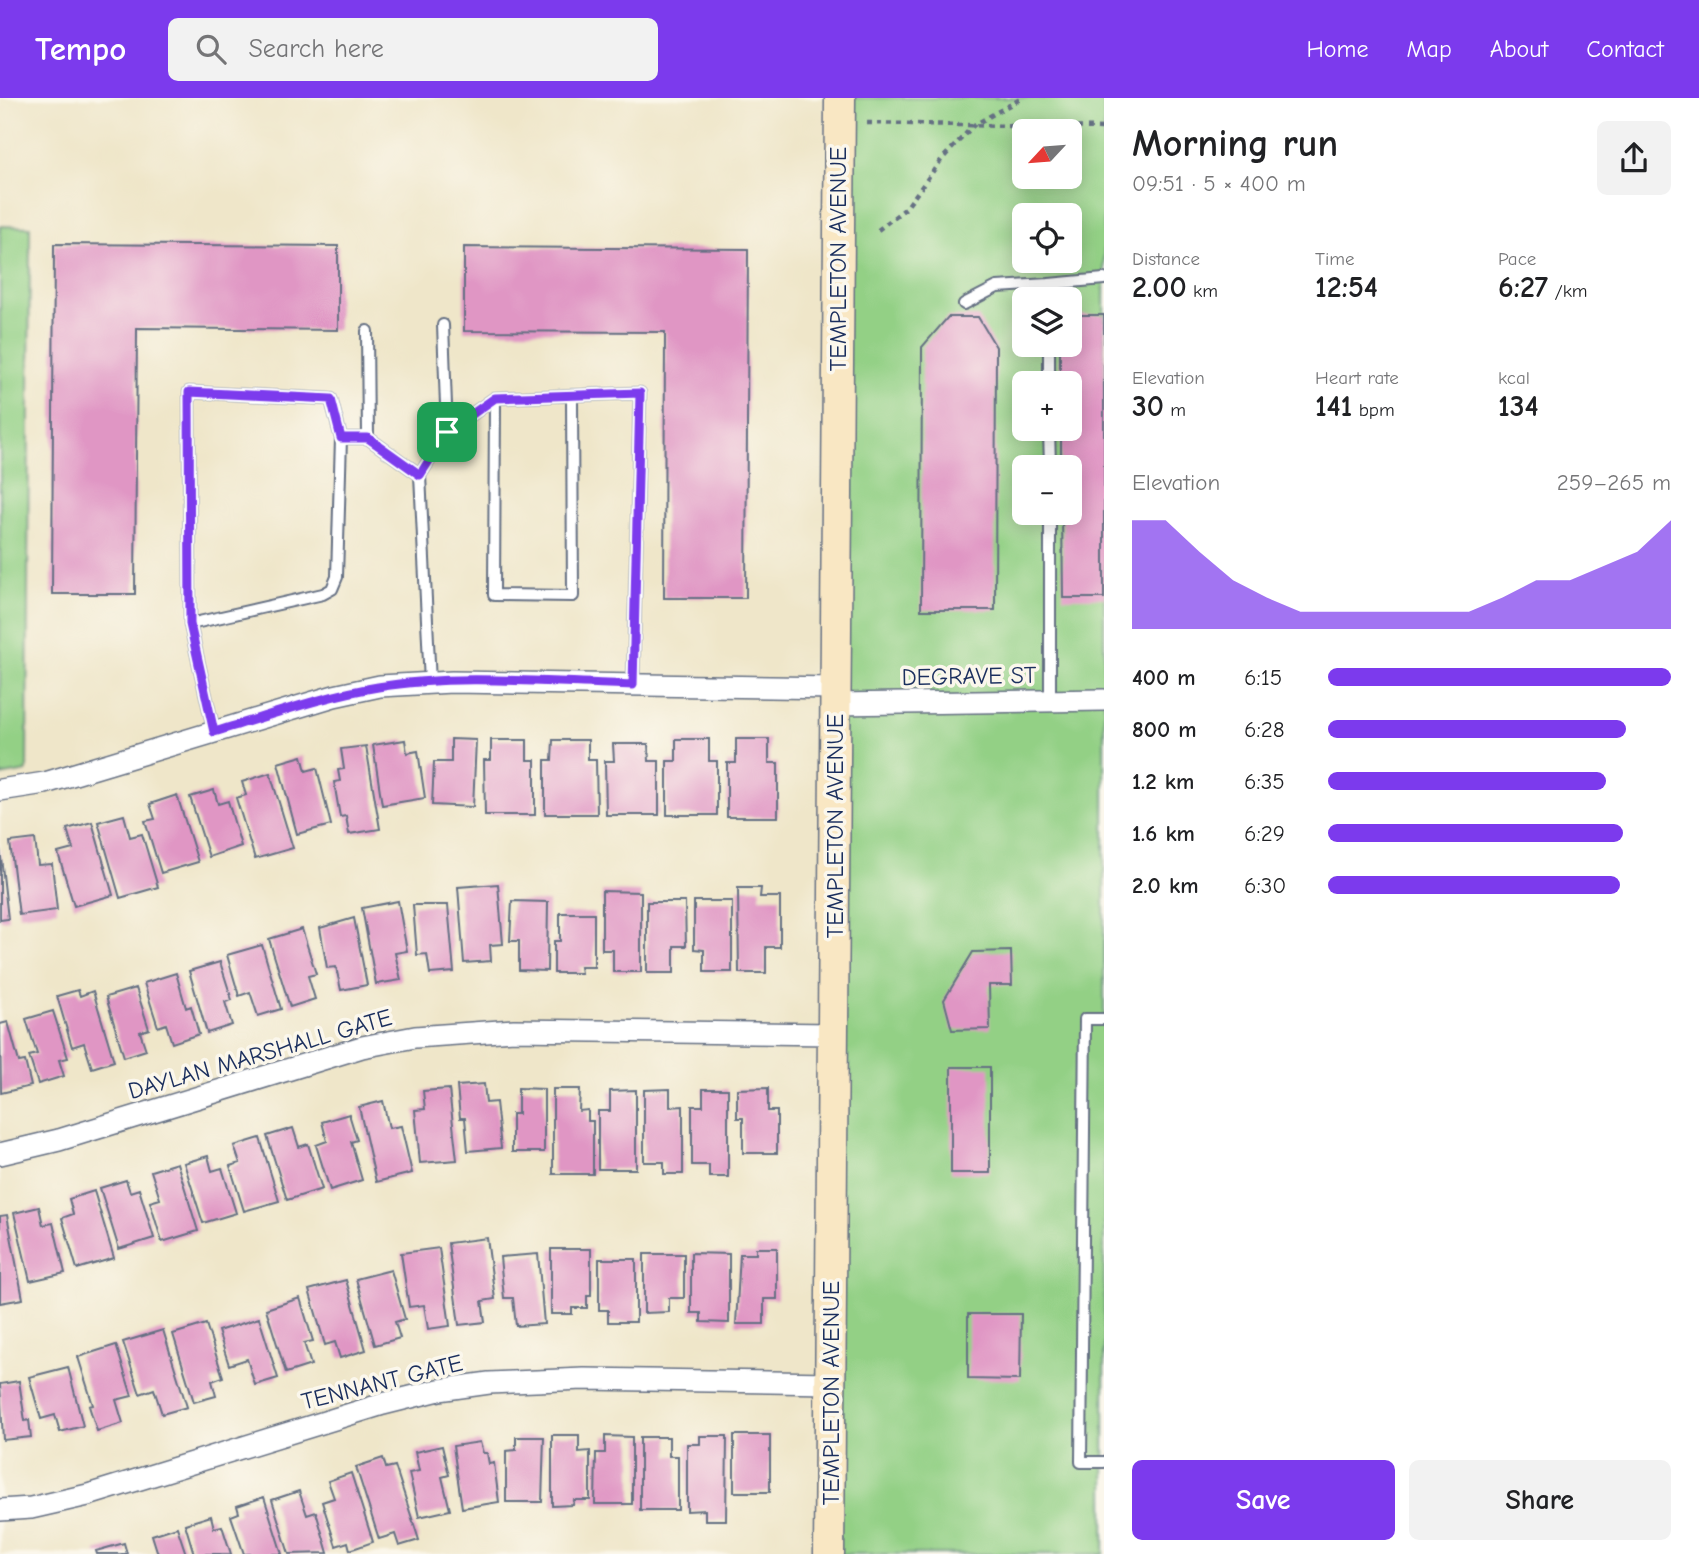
<!DOCTYPE html>
<html lang="en">
<head>
<meta charset="utf-8">
<style>
  :root { --surface:#fff; --page:#f2f2f2; --text:#202124; --muted:#757577; --accent:#7c3aed }
  body { margin:0; font-family:"Comic Neue",sans-serif; background:var(--page); color:var(--text); height:100vh; display:flex; flex-direction:column; font-size:26px; white-space:nowrap }
  * { box-sizing:border-box; margin:0 }
  p { font-size:23px; color:var(--muted) }
  .icon { flex:none; width:38px; height:38px; fill:none; stroke:currentColor; stroke-width:2; stroke-linecap:round; stroke-linejoin:round }
  .map { position:relative; flex:1; overflow:hidden }
  .drawer { display:flex; flex-direction:column; background:var(--surface); width:595px }
  .drawer>* { flex:none }
  .needle { width:46px; rotate:244deg }
  .controls { position:absolute; left:1012px; top:21px; display:grid; gap:14px }
  .controls a { display:grid; place-items:center; width:70px; height:70px; border-radius:10px; background:var(--surface); box-shadow:0 4px 18px #0003; font-size:35px }
  .pin { position:absolute; display:grid; place-items:center; width:60px; height:60px; color:#fff; margin:-30px; border-radius:14px; box-shadow:0 4px 10px #0006 }
  .round { display:grid; place-items:center; flex:none; width:74px; height:74px; border-radius:10px; background:var(--page) }
  .overview { display:flex; align-items:center; justify-content:space-between; height:119px; padding:0 28px }
  h1 { font-size:38px; font-weight:700; line-height:52px }
  .metrics { display:grid; grid-template-columns:repeat(3,1fr); gap:10px; height:119px; padding:7px 28px }
  .metrics div { display:grid; align-content:center }
  .metrics b { font-size:30px; font-weight:700 }
  .metrics small { font-size:19px; font-weight:400 }
  .metrics p { font-size:19px }
  .chart { height:196px; padding:14px 28px }
  .chart p { display:flex; justify-content:space-between }
  .chart svg { width:100%; height:126px; margin-top:7px; fill:var(--accent); opacity:.7 }
  .action { display:flex; gap:14px; margin-top:auto; padding:14px 28px }
  .action a { flex:1; height:80px; border-radius:10px; background:var(--accent); color:#fff; font-size:28px; font-weight:700; line-height:80px; text-align:center }
  .action a+a { background:var(--page); color:var(--text) }
  ul { padding:0 28px; list-style:none; font-size:23px }
  li { display:grid; grid-template-columns:112px 84px 1fr; align-items:center; height:52px }
  li i { height:18px; border-radius:9px; background:var(--accent) }
  header { display:flex; align-items:center; gap:42px; box-sizing:border-box; height:98px; padding:0 35px; background:var(--accent); color:#fff }
  header strong { font-size:33px }
  nav { display:flex; gap:38px; margin-inline-start:auto; font-size:24px }
  .search { width:490px; height:63px; background:var(--page); display:flex; align-items:center; gap:18px; box-sizing:border-box; padding:0 24px; border-radius:10px; color:var(--muted); font-size:26px }
  main { display:flex; flex:1; min-height:0 }
  .map>svg:first-child { display:block }
  .green { fill:#93d085; stroke:#578072; stroke-width:2; fill-rule:evenodd }
  .building { fill:#e096c4 }
  .lines { fill:none; stroke-linecap:round; stroke-linejoin:round }
  .lane-casing { stroke:#656f83; stroke-width:14 }
  .street-casing { stroke:#656f83; stroke-width:24 }
  .secondary-casing { stroke:#656f83; stroke-width:33 }
  .path { stroke:#656f83; stroke-width:4.5; stroke-dasharray:5 5; stroke-linecap:butt }
  .lane { stroke:#fff; stroke-width:10 }
  .street { stroke:#fff; stroke-width:21 }
  .secondary { stroke:#f9e7c3; stroke-width:30 }
  .route-casing { stroke:#fff; stroke-width:14 }
  .route { stroke:#7c3aed; stroke-width:9 }
  .labels { text-anchor:middle; dominant-baseline:central; stroke-width:7; stroke-linejoin:round; paint-order:stroke }
  .street-label { font-size:24px; fill:#1b2f5e; stroke:#fbf7ec }
</style>
</head>
<body>
<header>
<strong>Tempo</strong>
<div class="search"><svg class="icon" aria-label="search" viewBox="0 0 24 24"><circle cx="10" cy="10" r="6"/><path d="M15 15l6 6"/></svg>Search here</div>
<nav><a>Home</a><a>Map</a><a>About</a><a>Contact</a></nav>
</header>
<main>
<div class="map">
<svg width="1104" height="1456" viewBox="0 0 1104 1456">
  <rect width="100%" height="100%" fill="#fbf7ec"/>
  <filter id="ink" filterUnits="userSpaceOnUse"><feTurbulence type="fractalNoise" baseFrequency=".0143" numOctaves="2"/><feDisplacementMap in="SourceGraphic" scale="14" xChannelSelector="R" yChannelSelector="G"/><feConvolveMatrix kernelMatrix="1 2 1 2 8 2 1 2 1" color-interpolation-filters="sRGB"/></filter>
  <filter id="wash" filterUnits="userSpaceOnUse"><feTurbulence type="fractalNoise" baseFrequency=".00686" numOctaves="4" result="noise"/><feDisplacementMap in="SourceGraphic" scale="28" xChannelSelector="R" yChannelSelector="G"/><feGaussianBlur stdDeviation="1.57" result="paint"/><feColorMatrix in="noise" values="0 0 0 0 0 0 0 0 0 0 0 0 0 0 0 0 0 1.4 0 .05"/><feComposite in="paint" operator="in"/></filter>
  <g filter="url(#wash)">
    <rect width="100%" height="100%" fill="#efe6c9"/>
    <!-- green -->
    <path class="green" d="M 840,0 L 1104,0 L 1104,1456 L 829,1456 ZM 1024,33 L 1069,33 L 1069,79 L 1024,79 ZM 1024,117 L 1069,117 L 1069,163 L 1024,163 ZM 1024,201 L 1069,201 L 1069,247 L 1024,247 ZM 1024,285 L 1069,285 L 1069,331 L 1024,331 ZM 1024,369 L 1069,369 L 1069,415 L 1024,415 Z
      M 0,128 L 30,129 L 27,673 L 0,678 Z"/>
    <g id="blocks">
      <!-- building -->
      <path class="building" d="M 54,146 L 338,148 L 338,232 L 137,230 L 135,496 L 52,496 Z
        M 464,149 L 748,151 L 746,500 L 664,500 L 665,234 L 464,233 Z
        M 1069,217 L 1104,217 L 1104,500 L 1063,500 L 1062,415 L 1069,415 L 1069,369 L 1061,369 L 1061,331 L 1069,331 L 1069,285 L 1060,285 L 1060,247 L 1069,247 Z
        M 948,219 L 978,219 L 996,249 L 995,512 L 921,512 L 922,249 Z
        M 451,641 L 476,642 L 473,709 L 432,707 L 434,664 L 451,664 Z
        M 676,641 L 709,641 L 709,663 L 717,663 L 717,717 L 667,717 L 667,663 L 676,663 Z
        M 736,641 L 769,641 L 769,665 L 778,665 L 778,719 L 727,719 L 727,665 L 736,665 Z
        M 405,642 L 407,655 L 418,653 L 425,700 L 382,707 L 373,647 Z
        M 491,642 L 527,642 L 527,662 L 535,662 L 535,717 L 485,717 L 484,662 L 491,662 Z
        M 553,642 L 588,642 L 588,662 L 596,662 L 597,716 L 545,716 L 545,662 L 552,662 Z
        M 613,646 L 648,646 L 649,663 L 659,663 L 659,717 L 606,717 L 605,663 L 614,663 Z
        M 366,648 L 380,731 L 349,736 L 346,718 L 340,719 L 334,684 L 340,683 L 338,672 L 344,671 L 341,651 Z
        M 302,658 L 306,673 L 317,670 L 331,727 L 297,736 L 278,665 Z
        M 270,675 L 293,750 L 255,761 L 236,700 L 246,697 L 242,684 Z
        M 214,692 L 218,706 L 228,703 L 241,748 L 209,759 L 190,699 Z
        M 177,697 L 198,764 L 161,775 L 145,723 L 155,721 L 150,706 Z
        M 124,717 L 130,739 L 142,736 L 158,789 L 120,800 L 98,724 Z
        M 92,724 L 113,797 L 74,808 L 58,755 L 73,751 L 67,731 Z
        M 35,741 L 38,767 L 52,766 L 57,812 L 19,817 L 10,744 Z
        M 0,750 L 8,821 L 0,822 Z
        M 498,786 L 503,846 L 490,847 L 491,863 L 464,865 L 458,789 Z
        M 738,790 L 761,790 L 760,799 L 780,799 L 780,849 L 766,849 L 766,875 L 739,875 Z
        M 602,793 L 641,794 L 641,874 L 613,874 L 613,852 L 602,852 Z
        M 398,803 L 407,853 L 395,855 L 401,882 L 376,886 L 362,810 Z
        M 512,803 L 548,804 L 547,873 L 519,872 L 519,843 L 510,843 Z
        M 694,803 L 732,803 L 732,874 L 704,874 L 704,852 L 694,851 Z
        M 647,804 L 685,804 L 686,848 L 674,848 L 674,875 L 647,875 Z
        M 413,807 L 448,807 L 454,874 L 430,876 L 427,856 L 417,857 Z
        M 560,815 L 594,815 L 594,869 L 580,869 L 581,875 L 554,875 L 554,843 L 560,843 Z
        M 354,820 L 367,887 L 341,892 L 336,869 L 327,870 L 320,830 Z
        M 302,831 L 316,876 L 308,878 L 315,901 L 290,909 L 269,841 Z
        M 262,847 L 281,911 L 258,918 L 250,894 L 239,898 L 227,857 Z
        M 1011,853 L 1012,887 L 989,887 L 990,931 L 952,932 L 944,902 L 973,854 Z
        M 220,864 L 232,902 L 225,904 L 232,927 L 207,935 L 189,873 Z
        M 176,875 L 186,910 L 191,908 L 199,936 L 172,945 L 166,926 L 158,929 L 144,885 Z
        M 136,890 L 149,931 L 140,934 L 146,952 L 124,959 L 106,899 Z
        M 78,892 L 80,898 L 93,893 L 114,963 L 92,970 L 84,945 L 72,949 L 57,898 Z
        M 53,913 L 68,960 L 59,962 L 64,978 L 38,986 L 29,958 L 37,956 L 26,921 Z
        M 8,924 L 19,964 L 25,963 L 31,988 L 1,995 L 0,926 Z
        M 951,969 L 990,969 L 990,1075 L 951,1075 Z
        M 484,986 L 486,1005 L 496,1004 L 501,1050 L 468,1053 L 465,1020 L 460,1020 L 457,988 Z
        M 518,990 L 544,991 L 544,1054 L 512,1054 L 512,1016 L 518,1016 Z
        M 768,990 L 768,1013 L 777,1013 L 777,1055 L 743,1055 L 743,1020 L 737,1020 L 737,991 Z
        M 449,991 L 457,1062 L 420,1065 L 415,1012 L 425,1011 L 423,993 Z
        M 553,991 L 580,991 L 579,1013 L 588,1012 L 588,1023 L 593,1023 L 593,1076 L 553,1076 Z
        M 670,991 L 670,1009 L 683,1008 L 683,1076 L 664,1076 L 664,1064 L 644,1064 L 644,992 Z
        M 703,991 L 728,991 L 728,1079 L 709,1079 L 709,1067 L 692,1067 L 692,1008 L 703,1008 Z
        M 636,992 L 636,1071 L 598,1071 L 598,1013 L 610,1013 L 610,993 Z
        M 383,1003 L 389,1030 L 401,1028 L 412,1075 L 376,1084 L 359,1009 Z
        M 349,1016 L 357,1042 L 351,1044 L 362,1082 L 330,1092 L 316,1047 L 327,1043 L 322,1024 Z
        M 293,1030 L 299,1049 L 308,1046 L 322,1091 L 287,1102 L 267,1038 Z
        M 260,1040 L 279,1103 L 244,1113 L 230,1068 L 240,1065 L 234,1048 Z
        M 208,1058 L 212,1073 L 222,1070 L 236,1115 L 203,1125 L 184,1065 Z
        M 177,1065 L 198,1133 L 162,1144 L 150,1104 L 160,1101 L 151,1073 Z
        M 126,1082 L 130,1094 L 139,1091 L 154,1140 L 119,1151 L 100,1090 Z
        M 94,1093 L 114,1160 L 77,1171 L 62,1120 L 73,1116 L 69,1101 Z
        M 39,1109 L 43,1127 L 53,1125 L 65,1175 L 30,1183 L 14,1115 Z
        M 7,1117 L 23,1201 L 0,1205 L 0,1118 Z
        M 487,1140 L 495,1201 L 482,1203 L 485,1224 L 459,1227 L 448,1145 Z
        M 439,1150 L 450,1228 L 428,1231 L 424,1207 L 409,1209 L 401,1155 Z
        M 756,1150 L 777,1150 L 777,1201 L 764,1201 L 764,1226 L 736,1226 L 740,1156 L 756,1156 Z
        M 551,1151 L 591,1151 L 591,1198 L 587,1198 L 587,1210 L 572,1210 L 572,1216 L 551,1216 Z
        M 691,1155 L 729,1156 L 729,1225 L 701,1224 L 701,1215 L 691,1215 Z
        M 538,1156 L 544,1226 L 516,1228 L 513,1200 L 504,1200 L 500,1159 Z
        M 644,1156 L 684,1156 L 684,1200 L 669,1200 L 669,1214 L 644,1215 Z
        M 599,1161 L 636,1161 L 636,1224 L 608,1224 L 608,1212 L 599,1212 Z
        M 391,1172 L 405,1221 L 395,1224 L 400,1240 L 375,1247 L 356,1181 Z
        M 346,1182 L 366,1252 L 340,1260 L 335,1244 L 325,1247 L 309,1192 Z
        M 300,1200 L 313,1243 L 304,1245 L 311,1267 L 286,1275 L 266,1211 Z
        M 968,1216 L 1021,1216 L 1020,1282 L 968,1281 Z
        M 259,1220 L 278,1280 L 255,1287 L 247,1261 L 229,1267 L 218,1233 Z
        M 206,1226 L 223,1279 L 212,1283 L 216,1298 L 194,1304 L 173,1236 Z
        M 163,1232 L 187,1309 L 162,1316 L 154,1291 L 140,1296 L 123,1244 Z
        M 116,1247 L 132,1298 L 116,1302 L 123,1325 L 97,1333 L 89,1308 L 93,1307 L 78,1259 Z
        M 68,1269 L 83,1328 L 60,1334 L 55,1317 L 41,1321 L 29,1279 Z
        M 19,1283 L 25,1323 L 29,1322 L 31,1339 L 3,1342 L 0,1286 Z
        M 552,1337 L 579,1337 L 579,1354 L 590,1353 L 590,1402 L 574,1402 L 573,1407 L 552,1408 Z
        M 734,1337 L 770,1337 L 770,1394 L 734,1394 Z
        M 605,1338 L 632,1339 L 632,1406 L 595,1406 L 596,1355 L 605,1355 Z
        M 700,1338 L 727,1338 L 726,1422 L 705,1422 L 705,1412 L 687,1413 L 687,1346 L 700,1346 Z
        M 516,1339 L 544,1339 L 542,1404 L 506,1404 L 506,1353 L 516,1352 Z
        M 640,1339 L 669,1339 L 669,1358 L 678,1358 L 678,1412 L 640,1412 Z
        M 480,1344 L 483,1355 L 487,1355 L 489,1366 L 494,1365 L 499,1404 L 462,1410 L 453,1348 Z
        M 442,1348 L 449,1377 L 442,1379 L 450,1412 L 419,1419 L 409,1375 L 419,1373 L 415,1354 Z
        M 383,1360 L 386,1370 L 395,1368 L 419,1442 L 399,1448 L 395,1436 L 379,1441 L 356,1369 Z
        M 351,1375 L 373,1444 L 350,1452 L 348,1444 L 336,1448 L 322,1404 L 334,1400 L 328,1383 Z
        M 299,1393 L 307,1417 L 316,1414 L 328,1455 L 289,1456 L 272,1402 Z
        M 264,1399 L 282,1456 L 244,1456 L 231,1418 L 239,1415 L 237,1408 Z
        M 211,1418 L 214,1430 L 222,1428 L 231,1456 L 194,1456 L 185,1426 Z
        M 177,1429 L 186,1456 L 158,1456 L 152,1437 Z
        M 124,1445 L 127,1456 L 97,1456 L 96,1453 Z"/>
    </g>
  </g>
  <g filter="url(#ink)">
    <use href="#blocks" fill-opacity="0" stroke="#656f83" stroke-width="2"/>
    <g class="lines">
      <!-- lane casing -->
      <g class="lane-casing">
        <path id="lane" d="M 1049,186 L 1104,181
          M 964,206 L 997,189 L 1049,186 L 1049,201
          M 443,227 L 447,334 L 495,300 L 640,295 L 633,587
          M 367,233 L 368,340
          M 1049,247 L 1049,285
          M 495,300 L 494,497 L 573,498 L 572,299
          M 1049,331 L 1050,369
          M 1050,415 L 1050,603
          M 190,526 L 189,294 L 331,301 L 341,340
          M 430,585 L 420,377 L 447,334
          M 214,634 L 190,526 L 323,496 L 332,491 L 337,479 L 341,340 L 368,340 L 420,377
          M 1104,921 L 1085,921 L 1081,1364 L 1104,1364"/>
      </g>
      <!-- street casing -->
      <g class="street-casing">
        <path id="street" d="M 835,606 L 1104,602
          M 0,692 L 45,685 L 334,598 L 380,588 L 452,584 L 835,590
          M 0,1056 L 59,1042 L 362,949 L 415,939 L 514,932 L 833,936
          M 0,1412 L 31,1410 L 88,1397 L 383,1306 L 439,1292 L 489,1285 L 584,1281 L 831,1285"/>
      </g>
      <!-- secondary casing -->
      <g class="secondary-casing">
        <path id="secondary" d="M 829,1456 L 840,0"/>
      </g>
      <!-- path -->
      <path class="path" d="M 867,25 L 1104,30
        M 878,132 L 906,110 L 942,61 L 974,27 L 1022,0"/>
      <!-- lane -->
      <use href="#lane" class="lane"/>
      <!-- street -->
      <use href="#street" class="street"/>
      <!-- secondary -->
      <use href="#secondary" class="secondary"/>
    </g>
  </g>
  <g class="lines" filter="url(#ink)">
    <!-- route casing -->
    <g class="route-casing">
      <path id="route" d="M 189,294 L 331,301 L 341,340 L 368,340 L 420,377 L 447,334 L 495,300 L 640,295 L 633,587 C 552,585 458,575 378,589 C 322,598 268,618 214,634 L 190,526 Z"/>
    </g>
    <!-- route -->
    <use href="#route" class="route"/>
  </g>
  <g class="labels">
    <!-- street labels -->
    <g class="street-label">
      <text transform="translate(838 161) rotate(-90)">TEMPLETON AVENUE</text>
      <text transform="translate(969 578) rotate(-1)">DEGRAVE ST</text>
      <text transform="translate(835 728) rotate(-90)">TEMPLETON AVENUE</text>
      <text transform="translate(260 956) rotate(-16)">DAYLAN MARSHALL GATE</text>
      <text transform="translate(382 1284) rotate(-14)">TENNANT GATE</text>
      <text transform="translate(831 1295) rotate(-90)">TEMPLETON AVENUE</text>
    </g>
  </g>
</svg>
<div class="controls">
<a><svg class="needle" viewBox="-14 -14 28 28"><path d="M0-13l5 13h-10z" fill="#e53935"/><path d="M0 13l5-13h-10z" fill="#757577"/></svg></a>
<a><svg class="icon" aria-label="locate" viewBox="0 0 24 24"><circle cx="12" cy="12" r="6"/><path d="M12 2v4M12 18v4M2 12h4M18 12h4"/></svg></a>
<a><svg class="icon" aria-label="layers" viewBox="0 0 24 24"><path d="M12 4l9 5-9 5-9-5zM3 14l9 5 9-5"/></svg></a>
<a>+</a>
<a>−</a>
</div>
<div class="pin" style="left:447px;top:334px;background:#1e9e55"><svg class="icon" aria-label="arrive" viewBox="0 0 24 24"><path d="M6 21V4h12l-3 4 3 4H6"/></svg></div>
</div>
<section class="drawer">
<div class="overview"><div><h1>Morning run</h1><p>09:51 · 5 × 400 m</p></div><a class="round"><svg class="icon" aria-label="share" viewBox="0 0 24 24"><path d="M12 15V3M7 8l5-5 5 5M5 13v7h14v-7"/></svg></a></div>
<div class="metrics">
<div><p>Distance</p><b>2.00<small> km</small></b></div>
<div><p>Time</p><b>12:54</b></div>
<div><p>Pace</p><b>6:27<small> /km</small></b></div>
</div>
<div class="metrics">
<div><p>Elevation</p><b>30<small> m</small></b></div>
<div><p>Heart rate</p><b>141<small> bpm</small></b></div>
<div><p>kcal</p><b>134</b></div>
</div>
<div class="chart"><p><span>Elevation</span>259–265 m</p>
<svg viewBox="0 0 160 44" preserveAspectRatio="none"><path d="M0 44V6L10 6L20 17L30 27L40 33L50 38L60 38L70 38L80 38L90 38L100 38L110 33L120 27L130 27L140 22L150 17L160 6V44z"/></svg>
</div>
<ul>
<li><b>400 m</b>6:15<i style="width:100%"></i></li>
<li><b>800 m</b>6:28<i style="width:87%"></i></li>
<li><b>1.2 km</b>6:35<i style="width:81%"></i></li>
<li><b>1.6 km</b>6:29<i style="width:86%"></i></li>
<li><b>2.0 km</b>6:30<i style="width:85%"></i></li>
</ul>
<div class="action"><a>Save</a><a>Share</a></div>
</section>
</main>
</body>
</html>
